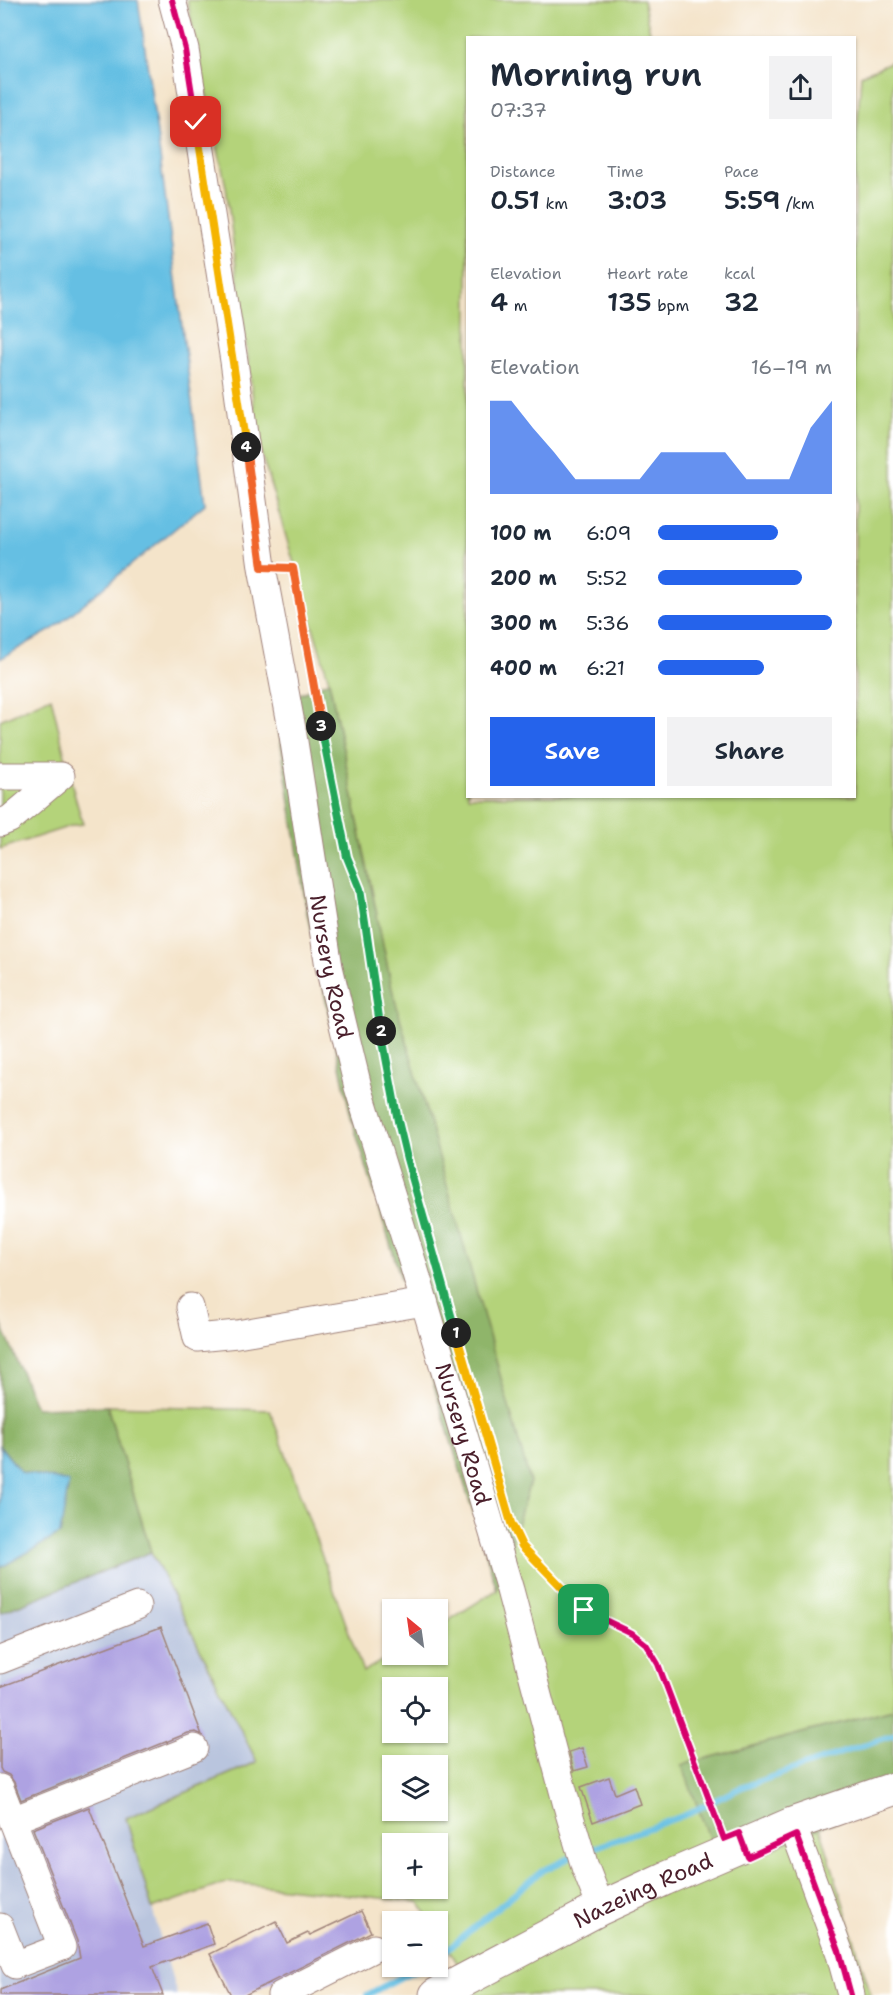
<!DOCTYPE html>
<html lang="en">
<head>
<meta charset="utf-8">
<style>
  :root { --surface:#fff; --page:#f2f2f3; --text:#1f2937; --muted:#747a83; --accent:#2563eb }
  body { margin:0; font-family:"Shantell Sans",sans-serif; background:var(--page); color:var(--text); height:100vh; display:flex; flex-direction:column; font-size:22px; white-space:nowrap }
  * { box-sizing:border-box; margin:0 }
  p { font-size:20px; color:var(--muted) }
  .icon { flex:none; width:33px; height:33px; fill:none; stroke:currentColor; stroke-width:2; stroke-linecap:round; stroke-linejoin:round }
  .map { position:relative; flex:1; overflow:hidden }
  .sheet { position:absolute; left:466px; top:36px; width:390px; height:762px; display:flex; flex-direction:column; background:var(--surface); border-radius:0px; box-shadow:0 2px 4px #0004 }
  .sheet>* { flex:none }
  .needle { width:39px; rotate:331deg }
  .controls { position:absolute; left:382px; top:1599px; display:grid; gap:12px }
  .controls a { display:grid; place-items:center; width:66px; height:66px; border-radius:0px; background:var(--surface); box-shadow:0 2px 4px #0004; font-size:30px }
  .pin { position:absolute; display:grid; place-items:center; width:51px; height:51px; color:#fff; margin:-26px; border-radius:12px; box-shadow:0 3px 9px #0006 }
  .km { position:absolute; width:30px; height:30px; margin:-15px; border-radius:50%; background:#222; color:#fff; font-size:16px; line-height:30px; text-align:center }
  .round { display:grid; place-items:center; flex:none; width:63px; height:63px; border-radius:0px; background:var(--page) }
  .overview { display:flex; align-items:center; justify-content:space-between; height:102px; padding:0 24px }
  h1 { font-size:33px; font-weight:600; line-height:45px }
  .stats { display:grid; grid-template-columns:repeat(3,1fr); gap:9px; height:102px; padding:6px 24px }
  .stats div { display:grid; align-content:center }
  .stats b { font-size:26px; font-weight:600 }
  .stats small { font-size:16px; font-weight:400 }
  .stats p { font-size:16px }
  .chart { height:168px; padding:12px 24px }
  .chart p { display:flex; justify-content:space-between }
  .chart svg { width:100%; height:108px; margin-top:6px; fill:var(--accent); opacity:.7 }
  .action { display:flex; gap:12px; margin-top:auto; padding:12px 24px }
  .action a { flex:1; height:69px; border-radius:0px; background:var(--accent); color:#fff; font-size:24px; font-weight:600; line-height:69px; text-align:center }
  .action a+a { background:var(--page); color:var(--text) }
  ul { padding:0 24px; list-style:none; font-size:20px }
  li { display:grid; grid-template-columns:96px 72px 1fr; align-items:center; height:45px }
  li i { height:15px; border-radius:8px; background:var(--accent) }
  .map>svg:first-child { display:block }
  .industrial { fill:#b9c5de }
  .green { fill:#b4d37a; stroke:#7f7952; stroke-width:1.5; fill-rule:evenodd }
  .forest { fill:#8fb56a; stroke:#6c6a4a; stroke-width:1.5 }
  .water { fill:#65bfe3; stroke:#586f87; stroke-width:1.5 }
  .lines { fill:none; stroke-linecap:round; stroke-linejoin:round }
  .stream { stroke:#65bfe3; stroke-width:6 }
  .building { fill:#aea2e2 }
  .minor-casing { stroke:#9f827a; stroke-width:29 }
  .major-casing { stroke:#9f827a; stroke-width:35 }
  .minor { stroke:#fff; stroke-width:27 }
  .major { stroke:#fff; stroke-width:33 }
  .cycleway-casing { stroke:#fff; stroke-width:10 }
  .cycleway { stroke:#d6006c; stroke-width:6 }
  .split-1-casing { stroke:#fff; stroke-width:12 }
  .split-2-casing { stroke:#fff; stroke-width:12 }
  .split-3-casing { stroke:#fff; stroke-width:12 }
  .split-4-casing { stroke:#fff; stroke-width:12 }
  .split-5-casing { stroke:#fff; stroke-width:12 }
  .split-1 { stroke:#f5b400; stroke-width:8 }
  .split-2 { stroke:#22a559; stroke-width:8 }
  .split-3 { stroke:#22a559; stroke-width:8 }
  .split-4 { stroke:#f0652b; stroke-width:8 }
  .split-5 { stroke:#f5b400; stroke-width:8 }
  .labels { text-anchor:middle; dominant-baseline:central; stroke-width:4.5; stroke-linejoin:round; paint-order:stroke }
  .street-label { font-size:22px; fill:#4a1f2b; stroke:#fff }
</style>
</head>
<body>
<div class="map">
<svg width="893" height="1995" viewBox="0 0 893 1995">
  <rect width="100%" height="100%" fill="#fff"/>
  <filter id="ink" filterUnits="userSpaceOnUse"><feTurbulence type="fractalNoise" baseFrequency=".0167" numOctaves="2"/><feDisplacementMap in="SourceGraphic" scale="12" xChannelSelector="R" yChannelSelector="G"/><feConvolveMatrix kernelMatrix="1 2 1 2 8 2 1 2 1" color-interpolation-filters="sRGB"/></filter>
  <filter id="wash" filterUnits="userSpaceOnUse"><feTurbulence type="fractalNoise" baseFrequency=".008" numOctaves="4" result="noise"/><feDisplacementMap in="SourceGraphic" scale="24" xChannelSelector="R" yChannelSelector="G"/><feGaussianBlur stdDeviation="1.35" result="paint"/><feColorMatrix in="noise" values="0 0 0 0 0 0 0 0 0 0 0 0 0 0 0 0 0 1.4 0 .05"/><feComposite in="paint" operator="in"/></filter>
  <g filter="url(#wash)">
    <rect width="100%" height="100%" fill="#f4e4ca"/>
    <!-- industrial -->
    <path class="industrial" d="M 151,1552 L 257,1763 L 126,1818 L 177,1995 L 0,1995 L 0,1613 Z"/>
    <!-- green -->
    <path class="green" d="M 187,0 L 643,0 L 651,37 L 468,38 L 468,796 L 855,796 L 855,161 L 861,75 L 893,61 L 893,1709 L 682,1765 L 820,1827 L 871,1995 L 477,1995 L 438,1932 L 438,1922 L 431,1921 L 419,1902 L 228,1882 L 152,1909 L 126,1818 L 257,1762 L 151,1552 L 107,1406 L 270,1410 L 363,1672 L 393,1654 L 438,1654 L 438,1627 L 497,1590 L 392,989 L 329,681 L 259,446 L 226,187 ZM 393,1688 L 438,1688 L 438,1732 L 393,1732 ZM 393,1766 L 438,1766 L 438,1810 L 393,1810 ZM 393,1844 L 438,1844 L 438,1888 L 393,1888 Z
      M 51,697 L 74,793 L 83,824 L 74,825 L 0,849 L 0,720 Z"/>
    <!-- forest -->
    <path class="forest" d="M 329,681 L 392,989 L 530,1482 L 497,1590 L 351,1117 L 307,913 L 275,705 Z
      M 0,1320 L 36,1408 L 107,1406 L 151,1552 L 0,1613 L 0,1568 L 60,1534 L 68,1482 L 21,1472 L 0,1446 Z
      M 893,1709 L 893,1802 L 820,1827 L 722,1872 L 682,1765 Z"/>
    <!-- water -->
    <path class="water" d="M 0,0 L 138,0 L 157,133 L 205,504 L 53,629 L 0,659 Z
      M 0,1446 L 21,1472 L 69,1482 L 60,1534 L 0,1568 Z"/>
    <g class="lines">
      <!-- stream -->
      <path class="stream" d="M 588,1850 L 685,1815 L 740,1788 L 893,1735
        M 438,1957 L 542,1871 L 576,1855
        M 367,1995 L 422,1966"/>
    </g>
    <g id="blocks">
      <!-- building -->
      <path class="building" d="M 161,1627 L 202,1735 L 196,1732 L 188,1733 L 21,1800 L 14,1782 L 9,1775 L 2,1772 L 0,1768 L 0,1687 Z
        M 582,1748 L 588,1767 L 574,1771 L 569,1752 Z
        M 609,1777 L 615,1794 L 634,1786 L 640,1804 L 593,1822 L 581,1787 Z
        M 89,1807 L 144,1946 L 207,1923 L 214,1944 L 152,1967 L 163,1995 L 0,1995 L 0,1990 L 80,1958 L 77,1941 L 33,1829 Z
        M 361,1911 L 371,1932 L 245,1995 L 231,1995 L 210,1954 L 276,1921 L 287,1943 L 308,1933 L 310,1935 Z"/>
    </g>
  </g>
  <g filter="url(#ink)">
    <use href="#blocks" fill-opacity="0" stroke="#9f827a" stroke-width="1.5"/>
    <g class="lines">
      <!-- minor casing -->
      <g class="minor-casing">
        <g id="minor">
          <path id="s1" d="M 172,0 L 185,49 L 234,361 L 262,567 L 292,729 L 329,967 L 358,1087 L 413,1264 L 510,1590 L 569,1813 L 585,1867 L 601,1908"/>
          <path d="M 0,776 L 61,776 L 10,819 L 0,823"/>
          <path d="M 190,1307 L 197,1338 L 237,1334 L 424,1302"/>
          <path d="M 0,1660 L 137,1606"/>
          <path d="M 0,1788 L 62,1947 L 15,1965 L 0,1927"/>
          <path d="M 13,1820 L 194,1748"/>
          <path d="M 792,1824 L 839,1951 L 851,1995"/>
          <path d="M 281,1995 L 374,1948"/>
        </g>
      </g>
      <!-- major casing -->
      <g class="major-casing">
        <g id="major">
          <path id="s2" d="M 436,1995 L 601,1908 L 664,1879 L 792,1824 L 893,1789"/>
        </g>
      </g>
      <!-- minor -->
      <use href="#minor" class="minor"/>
      <!-- major -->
      <use href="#major" class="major"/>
      <!-- cycleway casing -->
      <g class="cycleway-casing">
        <path id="cycleway" d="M 172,0 L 185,49 L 234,361 L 262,567 L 293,568 L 330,774 L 347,857 L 360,889 L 367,928 L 375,999 L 397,1121 L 511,1523 L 522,1546 L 584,1610 L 632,1633 L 646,1644 L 658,1664 L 724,1839 L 739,1833 L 748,1857 L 796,1835 L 839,1951 L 851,1995"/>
      </g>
      <!-- cycleway -->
      <use href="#cycleway" class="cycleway"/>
    </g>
  </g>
  <g class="lines" filter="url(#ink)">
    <!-- split-1 casing -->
    <g class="split-1-casing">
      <path id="split-1" d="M 456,1333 L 511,1523 L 522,1546 L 584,1610"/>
    </g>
    <!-- split-2 casing -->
    <g class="split-2-casing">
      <path id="split-2" d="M 381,1031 L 398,1121 L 407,1159 L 456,1333"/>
    </g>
    <!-- split-3 casing -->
    <g class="split-3-casing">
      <path id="split-3" d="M 321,726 L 347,857 L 360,889 L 381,1031"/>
    </g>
    <!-- split-4 casing -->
    <g class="split-4-casing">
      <path id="split-4" d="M 246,447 L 262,567 L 293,568 L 321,726"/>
    </g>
    <!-- split-5 casing -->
    <g class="split-5-casing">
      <path id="split-5" d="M 196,122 L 246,447"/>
    </g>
    <!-- split-1 -->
    <use href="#split-1" class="split-1"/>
    <!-- split-2 -->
    <use href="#split-2" class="split-2"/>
    <!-- split-3 -->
    <use href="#split-3" class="split-3"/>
    <!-- split-4 -->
    <use href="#split-4" class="split-4"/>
    <!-- split-5 -->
    <use href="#split-5" class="split-5"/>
  </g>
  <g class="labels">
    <!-- street labels -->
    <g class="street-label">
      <text stroke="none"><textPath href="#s1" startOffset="980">Nursery Road</textPath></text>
      <text stroke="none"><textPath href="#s1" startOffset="1466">Nursery Road</textPath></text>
      <text stroke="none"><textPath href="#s2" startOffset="232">Nazeing Road</textPath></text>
    </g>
  </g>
</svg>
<div class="controls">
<a><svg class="needle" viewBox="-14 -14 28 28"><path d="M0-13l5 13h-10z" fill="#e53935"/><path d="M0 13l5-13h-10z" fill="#747a83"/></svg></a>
<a><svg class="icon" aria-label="locate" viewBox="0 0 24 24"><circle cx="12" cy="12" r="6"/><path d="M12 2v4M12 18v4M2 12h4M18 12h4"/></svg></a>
<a><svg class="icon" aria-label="layers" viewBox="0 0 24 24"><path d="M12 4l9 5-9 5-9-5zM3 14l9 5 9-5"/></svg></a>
<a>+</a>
<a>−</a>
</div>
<div class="pin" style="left:584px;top:1610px;background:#1e9e55"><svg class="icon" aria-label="arrive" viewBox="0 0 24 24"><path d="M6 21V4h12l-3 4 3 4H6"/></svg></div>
<div class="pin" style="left:196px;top:122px;background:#d93025"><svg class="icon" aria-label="check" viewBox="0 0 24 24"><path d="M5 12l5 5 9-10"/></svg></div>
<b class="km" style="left:456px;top:1333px">1</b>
<b class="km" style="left:381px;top:1031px">2</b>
<b class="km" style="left:321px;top:726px">3</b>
<b class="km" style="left:246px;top:447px">4</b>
<section class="sheet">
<div class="overview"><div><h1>Morning run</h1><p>07:37</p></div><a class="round"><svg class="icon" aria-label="share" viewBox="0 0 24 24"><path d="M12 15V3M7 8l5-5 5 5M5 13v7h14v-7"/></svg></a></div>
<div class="stats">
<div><p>Distance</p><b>0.51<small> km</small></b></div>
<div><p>Time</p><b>3:03</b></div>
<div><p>Pace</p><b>5:59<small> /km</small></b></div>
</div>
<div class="stats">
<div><p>Elevation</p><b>4<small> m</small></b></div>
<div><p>Heart rate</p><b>135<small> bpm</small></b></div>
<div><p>kcal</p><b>32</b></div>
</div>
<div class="chart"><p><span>Elevation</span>16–19 m</p>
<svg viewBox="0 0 160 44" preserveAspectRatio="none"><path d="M0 44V6L10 6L20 17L30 27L40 38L50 38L60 38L70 38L80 27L90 27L100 27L110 27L120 38L130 38L140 38L150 17L160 6V44z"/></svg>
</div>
<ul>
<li><b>100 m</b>6:09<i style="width:69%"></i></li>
<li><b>200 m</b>5:52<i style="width:83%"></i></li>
<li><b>300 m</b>5:36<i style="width:100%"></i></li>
<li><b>400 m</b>6:21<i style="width:61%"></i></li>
</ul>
<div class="action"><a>Save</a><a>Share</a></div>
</section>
</div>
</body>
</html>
